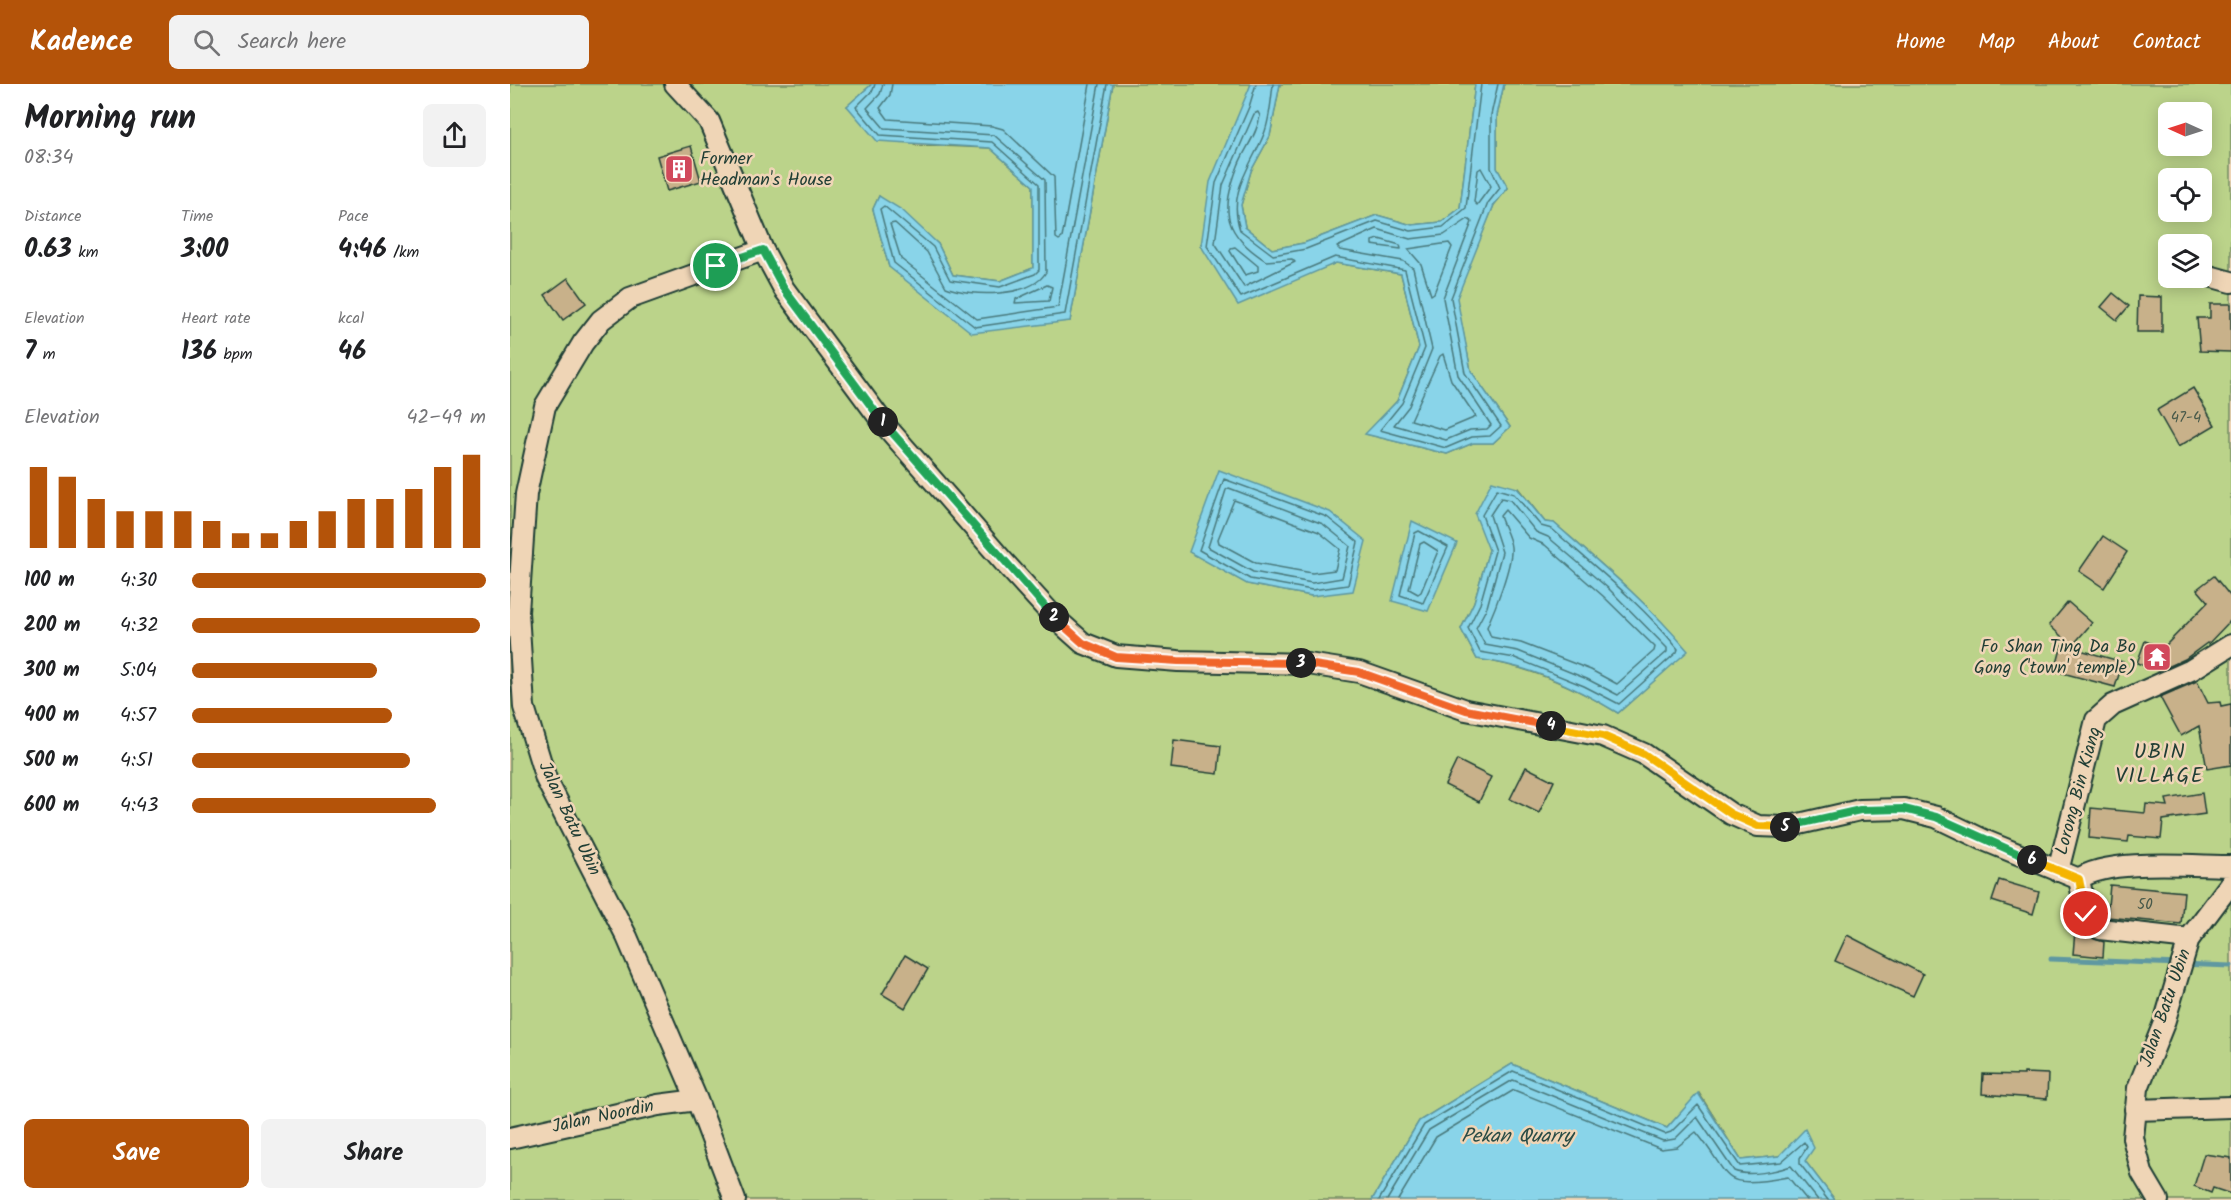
<!DOCTYPE html>
<html lang="en">
<head>
<meta charset="utf-8">
<style>
  :root { --surface:#fff; --page:#f2f2f2; --text:#202124; --muted:#757577; --accent:#b45309 }
  body { margin:0; font-family:Kalam,sans-serif; background:var(--page); color:var(--text); height:100vh; display:flex; flex-direction:column; font-size:22px; white-space:nowrap }
  * { box-sizing:border-box; margin:0 }
  p { font-size:20px; color:var(--muted) }
  .icon { flex:none; width:33px; height:33px; fill:none; stroke:currentColor; stroke-width:2; stroke-linecap:round; stroke-linejoin:round }
  .map { position:relative; flex:1; overflow:hidden }
  .sheet { display:flex; flex-direction:column; background:var(--surface); width:510px }
  .sheet>* { flex:none }
  .needle { width:39px; rotate:273deg }
  .fabs { position:absolute; left:1648px; top:18px; display:grid; gap:12px }
  .fabs a { display:grid; place-items:center; width:54px; height:54px; border-radius:9px; background:var(--surface); box-shadow:0 3px 15px #0003; font-size:30px }
  .pin { position:absolute; display:grid; place-items:center; width:51px; height:51px; color:#fff; margin:-26px; border:3px solid #fff; border-radius:50%; box-shadow:0 2px 6px #0007 }
  .km { position:absolute; width:30px; height:30px; margin:-15px; border-radius:50%; background:#222; color:#fff; font-size:16px; line-height:30px; text-align:center }
  .round { display:grid; place-items:center; flex:none; width:63px; height:63px; border-radius:9px; background:var(--page) }
  .headline { display:flex; align-items:center; justify-content:space-between; height:102px; padding:0 24px }
  h1 { font-size:33px; font-weight:800; line-height:45px }
  .figures { display:grid; grid-template-columns:repeat(3,1fr); gap:9px; height:102px; padding:6px 24px }
  .figures div { display:grid; align-content:center }
  .figures b { font-size:26px; font-weight:800 }
  .figures small { font-size:16px; font-weight:400 }
  .figures p { font-size:16px }
  .chart { height:168px; padding:12px 24px }
  .chart p { display:flex; justify-content:space-between }
  .chart svg { width:100%; height:108px; margin-top:6px; stroke:var(--accent); stroke-width:6 }
  .primary-button { display:flex; gap:12px; margin-top:auto; padding:12px 24px }
  .primary-button a { flex:1; height:69px; border-radius:9px; background:var(--accent); color:#fff; font-size:24px; font-weight:800; line-height:69px; text-align:center }
  .primary-button a+a { background:var(--page); color:var(--text) }
  ul { padding:0 24px; list-style:none; font-size:20px }
  li { display:grid; grid-template-columns:96px 72px 1fr; align-items:center; height:45px }
  li i { height:15px; border-radius:8px; background:var(--accent) }
  header { display:flex; align-items:center; gap:36px; box-sizing:border-box; height:84px; padding:0 30px; background:var(--accent); color:#fff }
  header strong { font-size:28px }
  nav { display:flex; gap:33px; margin-inline-start:auto; font-size:21px }
  .search { width:420px; height:54px; background:var(--page); display:flex; align-items:center; gap:15px; box-sizing:border-box; padding:0 21px; border-radius:9px; color:var(--muted); font-size:22px }
  main { display:flex; flex:1; min-height:0 }
  .map>svg:first-child { display:block }
  .green { fill:#bbd38a; stroke:#6d885f; stroke-width:1.5; fill-rule:evenodd }
  .water { fill:#89d4e9; stroke:#5f98a1; stroke-width:1.5 }
  .lines { fill:none; stroke-linecap:round; stroke-linejoin:round }
  .shore { stroke:#49797c; stroke-width:1.5 }
  .stream { stroke:#5f98a1; stroke-width:5 }
  .building { fill:#c8b18a; stroke:#1f3d34; stroke-width:1.5 }
  .minor-casing { stroke:#1f3d34; stroke-width:24 }
  .minor { stroke:#efd5b6; stroke-width:20 }
  .split-1-casing { stroke:#fff; stroke-width:12 }
  .split-2-casing { stroke:#fff; stroke-width:12 }
  .split-3-casing { stroke:#fff; stroke-width:12 }
  .split-4-casing { stroke:#fff; stroke-width:12 }
  .split-5-casing { stroke:#fff; stroke-width:12 }
  .split-6-casing { stroke:#fff; stroke-width:12 }
  .split-7-casing { stroke:#fff; stroke-width:12 }
  .split-1 { stroke:#22a559; stroke-width:8 }
  .split-2 { stroke:#22a559; stroke-width:8 }
  .split-3 { stroke:#f0652b; stroke-width:8 }
  .split-4 { stroke:#f0652b; stroke-width:8 }
  .split-5 { stroke:#f5b400; stroke-width:8 }
  .split-6 { stroke:#22a559; stroke-width:8 }
  .split-7 { stroke:#f5b400; stroke-width:8 }
  .labels { text-anchor:middle; dominant-baseline:central; stroke-width:5; stroke-linejoin:round; paint-order:stroke }
  .number-label { font-size:15px; fill:#495a4a }
  .poi-label { font-size:18px; fill:#1f3d34; stroke:#efd5b6; text-anchor:start }
  .street-label { font-size:18px; fill:#1f3d34; stroke:#efd5b6 }
  .water-label { font-size:20px; font-style:italic; fill:#2a4c46; stroke:#efd5b6 }
  .quarter-label { font-size:21px; letter-spacing:1.5px; fill:#1f3d34; stroke:#efd5b6 }
</style>
</head>
<body>
<header>
<strong>Kadence</strong>
<div class="search"><svg class="icon" aria-label="search" viewBox="0 0 24 24"><circle cx="10" cy="10" r="6"/><path d="M15 15l6 6"/></svg>Search here</div>
<nav><a>Home</a><a>Map</a><a>About</a><a>Contact</a></nav>
</header>
<main>
<section class="sheet">
<div class="headline"><div><h1>Morning run</h1><p>08:34</p></div><a class="round"><svg class="icon" aria-label="share" viewBox="0 0 24 24"><path d="M12 15V3M7 8l5-5 5 5M5 13v7h14v-7"/></svg></a></div>
<div class="figures">
<div><p>Distance</p><b>0.63<small> km</small></b></div>
<div><p>Time</p><b>3:00</b></div>
<div><p>Pace</p><b>4:46<small> /km</small></b></div>
</div>
<div class="figures">
<div><p>Elevation</p><b>7<small> m</small></b></div>
<div><p>Heart rate</p><b>136<small> bpm</small></b></div>
<div><p>kcal</p><b>46</b></div>
</div>
<div class="chart"><p><span>Elevation</span>42–49 m</p>
<svg viewBox="0 0 160 44" preserveAspectRatio="none"><path d="M5 44V11M15 44V15M25 44V24M35 44V29M45 44V29M55 44V29M65 44V33M75 44V38M85 44V38M95 44V33M105 44V29M115 44V24M125 44V24M135 44V20M145 44V11M155 44V6"/></svg>
</div>
<ul>
<li><b>100 m</b>4:30<i style="width:100%"></i></li>
<li><b>200 m</b>4:32<i style="width:98%"></i></li>
<li><b>300 m</b>5:04<i style="width:63%"></i></li>
<li><b>400 m</b>4:57<i style="width:68%"></i></li>
<li><b>500 m</b>4:51<i style="width:74%"></i></li>
<li><b>600 m</b>4:43<i style="width:83%"></i></li>
</ul>
<div class="primary-button"><a>Save</a><a>Share</a></div>
</section>
<div class="map">
<svg width="1721" height="1116" viewBox="0 0 1721 1116">
  <rect width="100%" height="100%" fill="#efd5b6"/>
  <filter id="ink" filterUnits="userSpaceOnUse"><feTurbulence type="fractalNoise" baseFrequency=".0167" numOctaves="2"/><feDisplacementMap in="SourceGraphic" scale="12" xChannelSelector="R" yChannelSelector="G"/><feConvolveMatrix kernelMatrix="1 2 1 2 8 2 1 2 1" color-interpolation-filters="sRGB"/></filter>
  <g filter="url(#ink)">
    <!-- green -->
    <path class="green" d="M 0,0 L 362,0 L 337,22 L 406,61 L 480,64 L 523,102 L 523,184 L 490,197 L 443,191 L 428,160 L 369,112 L 363,125 L 379,183 L 560,237 L 603,0 L 741,0 L 691,163 L 779,197 L 826,179 L 891,190 L 909,263 L 887,317 L 856,350 L 937,370 L 963,359 L 983,359 L 1000,343 L 961,287 L 946,213 L 984,121 L 998,104 L 987,84 L 987,31 L 994,0 L 1721,0 L 1721,1116 L 1325,1116 L 1295,1077 L 1269,1072 L 1231,1076 L 1189,1009 L 1157,1044 L 1002,980 L 909,1037 L 862,1116 L 0,1116 ZM 1659,28 L 1692,28 L 1692,62 L 1659,62 ZM 1659,94 L 1692,94 L 1692,128 L 1659,128 ZM 1659,160 L 1692,160 L 1692,194 L 1659,194 ZM 1008,404 L 1035,438 L 1044,439 C 1091,480 1138,519 1177,567 L 1108,629 C 1064,602 1018,582 967,575 L 951,545 L 964,518 L 979,466 ZM 680,468 L 802,512 L 738,500 Z
      M 770,0 L 965,0 L 950,124 L 932,138 L 902,141 L 867,131 L 794,159 L 762,165 L 735,143 L 731,121 L 741,87 L 760,52 Z"/>
    <!-- water -->
    <path class="water" d="M 362,0 L 603,0 L 560,237 L 462,249 L 379,183 L 363,125 L 369,112 L 392,126 L 428,160 L 443,191 L 490,197 L 523,184 L 523,102 L 480,64 L 367,57 L 337,22 Z
      M 741,0 L 770,0 L 760,52 L 741,87 L 731,121 L 735,143 L 762,165 L 794,159 L 867,131 L 902,141 L 932,138 L 950,124 L 965,0 L 994,0 L 987,31 L 987,84 L 998,104 L 984,121 L 947,214 L 961,287 L 1000,343 L 983,359 L 963,359 L 937,370 L 855,350 L 887,317 L 909,263 L 891,190 L 826,179 L 728,221 L 691,162 L 700,98 Z
      M 709,386 L 820,428 L 856,457 L 843,507 L 802,512 L 737,500 L 679,468 Z
      M 982,397 L 1007,404 L 1035,438 L 1044,439 C 1091,480 1138,519 1178,567 L 1108,629 C 1062,601 1020,582 967,575 L 951,545 L 964,518 L 979,466 L 965,430 Z
      M 902,437 L 947,459 L 918,527 L 882,517 Z
      M 1002,980 L 1157,1044 L 1188,1009 L 1231,1076 L 1269,1072 L 1295,1045 L 1304,1064 L 1295,1077 L 1325,1116 L 862,1116 L 909,1037 Z"/>
    <g class="lines">
      <!-- shore -->
      <path class="shore" d="M 365,0 L 363,6 L 346,23 L 370,51 L 482,58 L 529,100 L 529,186 L 525,190 L 490,203 L 440,196 L 423,163 L 374,122 L 370,125 L 384,179 L 465,243 L 555,230 L 597,0
        M 373,0 L 370,10 L 357,24 L 374,44 L 484,51 L 535,96 L 536,188 C 521,214 460,213 436,203 L 417,168 L 385,139 L 380,140 L 391,175 L 467,235 L 548,223 L 589,0
        M 382,0 L 380,11 L 370,24 L 378,35 L 482,42 L 493,45 L 544,93 L 546,154 L 549,156 L 552,154 L 580,0
        M 746,0 L 739,23 L 706,99 L 697,162 L 731,213 L 825,173 L 895,186 L 915,264 L 892,319 L 870,346 L 936,364 L 962,353 L 980,352 L 991,342 L 955,289 L 941,214 L 978,119 L 990,104 L 981,84 L 981,31 L 988,0
        M 763,0 C 761,16 760,35 754,50 C 741,83 717,107 730,146 L 763,171 L 796,165 L 867,137 L 901,147 L 933,143 L 956,124 L 971,0
        M 748,28 L 750,32 C 747,51 735,64 728,82 C 710,129 714,149 756,177 L 782,175 L 785,178 L 734,203 L 705,159 L 713,101 L 744,30 Z
        M 971,84 L 981,102 L 967,121 L 964,118 L 968,86 Z
        M 958,135 L 962,138 L 933,214 L 948,291 L 981,341 L 977,345 L 960,346 L 936,356 L 884,341 L 899,322 L 922,265 L 903,184 L 893,177 L 830,166 L 827,163 L 867,145 L 900,155 L 934,151 Z
        M 869,155 L 890,161 L 891,165 L 862,161 L 862,157 Z
        M 939,159 L 942,163 L 924,209 L 921,211 L 911,180 L 898,165 Z
        M 721,164 L 725,163 L 748,182 L 748,187 L 735,191 L 720,167 Z
        M 537,201 L 542,203 L 539,217 L 505,219 L 506,215 Z
        M 933,270 L 941,296 L 966,333 L 935,346 L 901,336 L 930,272 Z
        M 714,395 L 817,433 L 848,458 L 838,501 L 802,506 L 740,495 L 689,466 Z
        M 719,404 L 813,440 L 840,462 L 832,494 L 802,499 L 743,488 L 698,463 L 716,406 Z
        M 987,405 L 1004,410 L 1031,442 L 1042,445 C 1085,483 1132,520 1168,565 L 1167,568 L 1109,620 L 1074,602 L 1005,574 L 970,568 L 958,544 L 970,520 L 985,467 L 972,431 Z
        M 991,414 L 1000,416 L 1026,448 L 1038,453 L 1099,505 L 1157,564 L 1157,568 L 1108,611 L 1077,595 L 1008,567 L 975,561 L 966,544 L 977,523 L 992,468 L 980,431 Z
        M 724,416 L 809,448 L 830,465 L 825,486 L 802,489 L 746,479 L 709,459 L 708,455 Z
        M 995,426 L 1019,454 L 1035,461 L 1093,512 L 1145,563 L 1144,567 L 1107,600 L 1081,586 L 1011,559 L 981,553 L 977,543 C 984,527 1003,480 1001,463 C 1000,453 993,442 990,432 Z
        M 909,447 L 938,463 L 913,519 L 890,511 L 905,449 Z
        M 914,458 L 928,467 L 911,508 L 908,510 L 899,505 L 910,460 Z
        M 869,1116 L 914,1041 L 1003,987 L 1155,1050 L 1161,1048 L 1188,1021 L 1230,1082 L 1271,1078 L 1294,1058 L 1297,1063 L 1290,1074 L 1290,1080 L 1318,1116
        M 877,1116 L 919,1046 L 1003,996 L 1153,1057 L 1165,1055 L 1187,1033 L 1224,1087 C 1239,1093 1267,1087 1281,1082 L 1308,1116
        M 888,1116 L 926,1053 L 1004,1006 L 1151,1065 L 1167,1063 L 1186,1048 C 1225,1094 1205,1106 1278,1093 L 1297,1116"/>
      <!-- stream -->
      <path class="stream" d="M 1541,875 L 1721,882"/>
    </g>
    <!-- building -->
    <path class="building" d="M 181,62 L 191,97 L 157,107 L 147,72 Z
      M 58,194 L 76,219 L 53,236 L 35,211 Z
      M 1603,209 L 1619,222 L 1607,236 L 1591,223 Z
      M 1628,212 L 1652,213 L 1652,248 L 1627,248 Z
      M 1700,220 L 1721,220 L 1721,268 L 1690,267 L 1687,234 L 1700,234 Z
      M 1683,304 L 1705,341 L 1668,363 L 1647,326 Z
      M 1593,452 L 1617,468 L 1594,504 L 1569,487 Z
      M 1704,492 L 1721,513 L 1721,536 L 1698,560 L 1697,559 L 1675,575 L 1649,587 L 1627,579 L 1635,557 L 1653,564 L 1698,518 L 1687,505 Z
      M 1558,518 L 1582,539 L 1562,562 L 1539,541 Z
      M 1552,561 L 1613,578 L 1605,603 L 1545,587 Z
      M 1687,597 L 1698,619 L 1710,618 L 1711,622 L 1721,620 L 1721,681 L 1697,685 L 1689,642 L 1671,652 L 1650,613 Z
      M 664,656 L 711,662 L 708,690 L 661,684 Z
      M 947,676 L 981,693 L 969,718 L 935,701 Z
      M 1016,683 L 1044,697 L 1029,729 L 1000,715 Z
      M 1692,709 L 1695,730 L 1653,736 L 1651,755 L 1619,752 L 1618,758 L 1579,754 L 1581,724 L 1635,729 L 1636,720 L 1658,722 L 1656,715 Z
      M 1489,796 L 1529,808 L 1523,830 L 1482,817 Z
      M 1600,801 L 1674,808 L 1671,840 L 1597,833 Z
      M 1565,847 L 1577,848 L 1582,854 L 1594,858 L 1593,873 L 1563,870 Z
      M 1337,851 L 1413,890 L 1403,912 L 1325,877 Z
      M 395,871 L 418,885 L 395,924 L 372,910 Z
      M 1514,989 L 1538,990 L 1537,1015 L 1472,1010 L 1473,990 L 1514,991 Z
      M 1694,1070 L 1721,1074 L 1721,1110 L 1703,1104 L 1701,1109 L 1684,1102 Z"/>
    <g class="lines">
      <!-- minor casing -->
      <g class="minor-casing">
        <path id="minor" d="M 165,0 L 199,37 L 253,166 L 274,205 L 374,340 L 493,477 L 545,534 L 573,559 L 606,572 L 668,577 L 798,580 L 849,588 L 956,626 L 1093,652 L 1134,670 L 1221,730 L 1248,742 L 1276,743 L 1350,726 L 1394,725 L 1426,733 L 1476,757 L 1569,795
          M 1692,190 L 1721,198
          M 1548,787 L 1586,636 L 1603,621 L 1681,586 L 1721,561
          M 1569,795 C 1598,774 1683,782 1721,782
          M 1569,795 L 1576,830 L 1590,845 L 1679,855
          M 1625,1026 L 1721,1023
          M 0,1054 L 148,1021 L 187,1016
          M 225,1116 L 187,1016 L 117,853 L 36,695 L 14,623 L 8,528 L 16,410 L 35,322 L 73,259 L 91,236 L 120,214 L 253,166
          M 1648,1116 L 1632,1089 L 1623,1054 L 1628,1004 L 1654,939 L 1679,855 L 1721,799"/>
      </g>
      <!-- minor -->
      <use href="#minor" class="minor"/>
    </g>
  </g>
  <g class="lines" filter="url(#ink)">
    <!-- split-1 casing -->
    <g class="split-1-casing">
      <path id="split-1" d="M 206,182 L 253,166 L 274,205 L 373,338"/>
    </g>
    <!-- split-2 casing -->
    <g class="split-2-casing">
      <path id="split-2" d="M 373,338 L 544,533"/>
    </g>
    <!-- split-3 casing -->
    <g class="split-3-casing">
      <path id="split-3" d="M 544,533 L 573,559 L 606,573 L 668,577 L 791,579"/>
    </g>
    <!-- split-4 casing -->
    <g class="split-4-casing">
      <path id="split-4" d="M 791,579 L 849,588 L 956,626 L 1041,642"/>
    </g>
    <!-- split-5 casing -->
    <g class="split-5-casing">
      <path id="split-5" d="M 1041,642 L 1093,652 L 1134,670 L 1221,730 L 1248,742 L 1275,743"/>
    </g>
    <!-- split-6 casing -->
    <g class="split-6-casing">
      <path id="split-6" d="M 1275,743 L 1350,726 L 1394,725 L 1426,733 L 1522,776"/>
    </g>
    <!-- split-7 casing -->
    <g class="split-7-casing">
      <path id="split-7" d="M 1522,776 L 1569,795 L 1576,830"/>
    </g>
    <!-- split-1 -->
    <use href="#split-1" class="split-1"/>
    <!-- split-2 -->
    <use href="#split-2" class="split-2"/>
    <!-- split-3 -->
    <use href="#split-3" class="split-3"/>
    <!-- split-4 -->
    <use href="#split-4" class="split-4"/>
    <!-- split-5 -->
    <use href="#split-5" class="split-5"/>
    <!-- split-6 -->
    <use href="#split-6" class="split-6"/>
    <!-- split-7 -->
    <use href="#split-7" class="split-7"/>
  </g>
  <!-- icons -->
  <defs>
    <g id="building-square" transform="scale(1.5)"><rect x="-9" y="-9" width="18" height="18" rx="4" fill="#d1495b" stroke="#efd5b6"/><path d="M-4-6H4V6H1V3H-1V6H-4ZM-2.5-4.3h1.7v1.8h-1.7ZM.8-4.3h1.7v1.8H.8ZM-2.5-1h1.7V.8h-1.7ZM.8-1h1.7V.8H.8Z" fill="#fff"/></g>
    <g id="temple-square" transform="scale(1.5)"><rect x="-9" y="-9" width="18" height="18" rx="4" fill="#d1495b" stroke="#efd5b6"/><path d="M0-6L5-2H3V0L6.5 2.5H4V6H1.5V3h-3V6H-4V2.5H-6.5L-3 0V-2H-5Z" fill="#fff"/></g>
  </defs>
  <g fill-rule="evenodd">
    <use href="#building-square" x="169" y="85"/>
    <use href="#temple-square" x="1647" y="573"/>
  </g>
  <g class="labels">
    <!-- number labels -->
    <g class="number-label">
      <text x="1676" y="334">47-4</text>
      <text x="1635" y="821">50</text>
    </g>
    <!-- poi labels -->
    <g class="poi-label">
      <text x="190" y="75">Former<tspan x="190" dy="21">Headman's House</tspan></text>
      <text x="1626" y="563" text-anchor="end">Fo Shan Ting Da Bo<tspan x="1626" dy="21">Gong ('town' temple)</tspan></text>
    </g>
    <!-- street labels -->
    <g class="street-label">
      <text transform="translate(1569 707) rotate(-75)">Lorong Bin Kiang</text>
      <text transform="translate(59 735) rotate(65)">Jalan Batu Ubin</text>
      <text transform="translate(1656 924) rotate(-71)">Jalan Batu Ubin</text>
      <text transform="translate(93 1033) rotate(-12)">Jalan Noordin</text>
    </g>
    <!-- water labels -->
    <g class="water-label">
      <text x="1007" y="1053">Pekan Quarry</text>
    </g>
    <!-- quarter labels -->
    <g class="quarter-label">
      <text x="1650" y="668">UBIN<tspan x="1650" dy="24">VILLAGE</tspan></text>
    </g>
  </g>
</svg>
<div class="fabs">
<a><svg class="needle" viewBox="-14 -14 28 28"><path d="M0-13l5 13h-10z" fill="#e53935"/><path d="M0 13l5-13h-10z" fill="#757577"/></svg></a>
<a><svg class="icon" aria-label="locate" viewBox="0 0 24 24"><circle cx="12" cy="12" r="6"/><path d="M12 2v4M12 18v4M2 12h4M18 12h4"/></svg></a>
<a><svg class="icon" aria-label="layers" viewBox="0 0 24 24"><path d="M12 4l9 5-9 5-9-5zM3 14l9 5 9-5"/></svg></a>
</div>
<div class="pin" style="left:206px;top:182px;background:#1e9e55"><svg class="icon" aria-label="arrive" viewBox="0 0 24 24"><path d="M6 21V4h12l-3 4 3 4H6"/></svg></div>
<div class="pin" style="left:1576px;top:830px;background:#d93025"><svg class="icon" aria-label="check" viewBox="0 0 24 24"><path d="M5 12l5 5 9-10"/></svg></div>
<b class="km" style="left:373px;top:338px">1</b>
<b class="km" style="left:544px;top:533px">2</b>
<b class="km" style="left:791px;top:579px">3</b>
<b class="km" style="left:1041px;top:642px">4</b>
<b class="km" style="left:1275px;top:743px">5</b>
<b class="km" style="left:1522px;top:776px">6</b>
</div>
</main>
</body>
</html>
